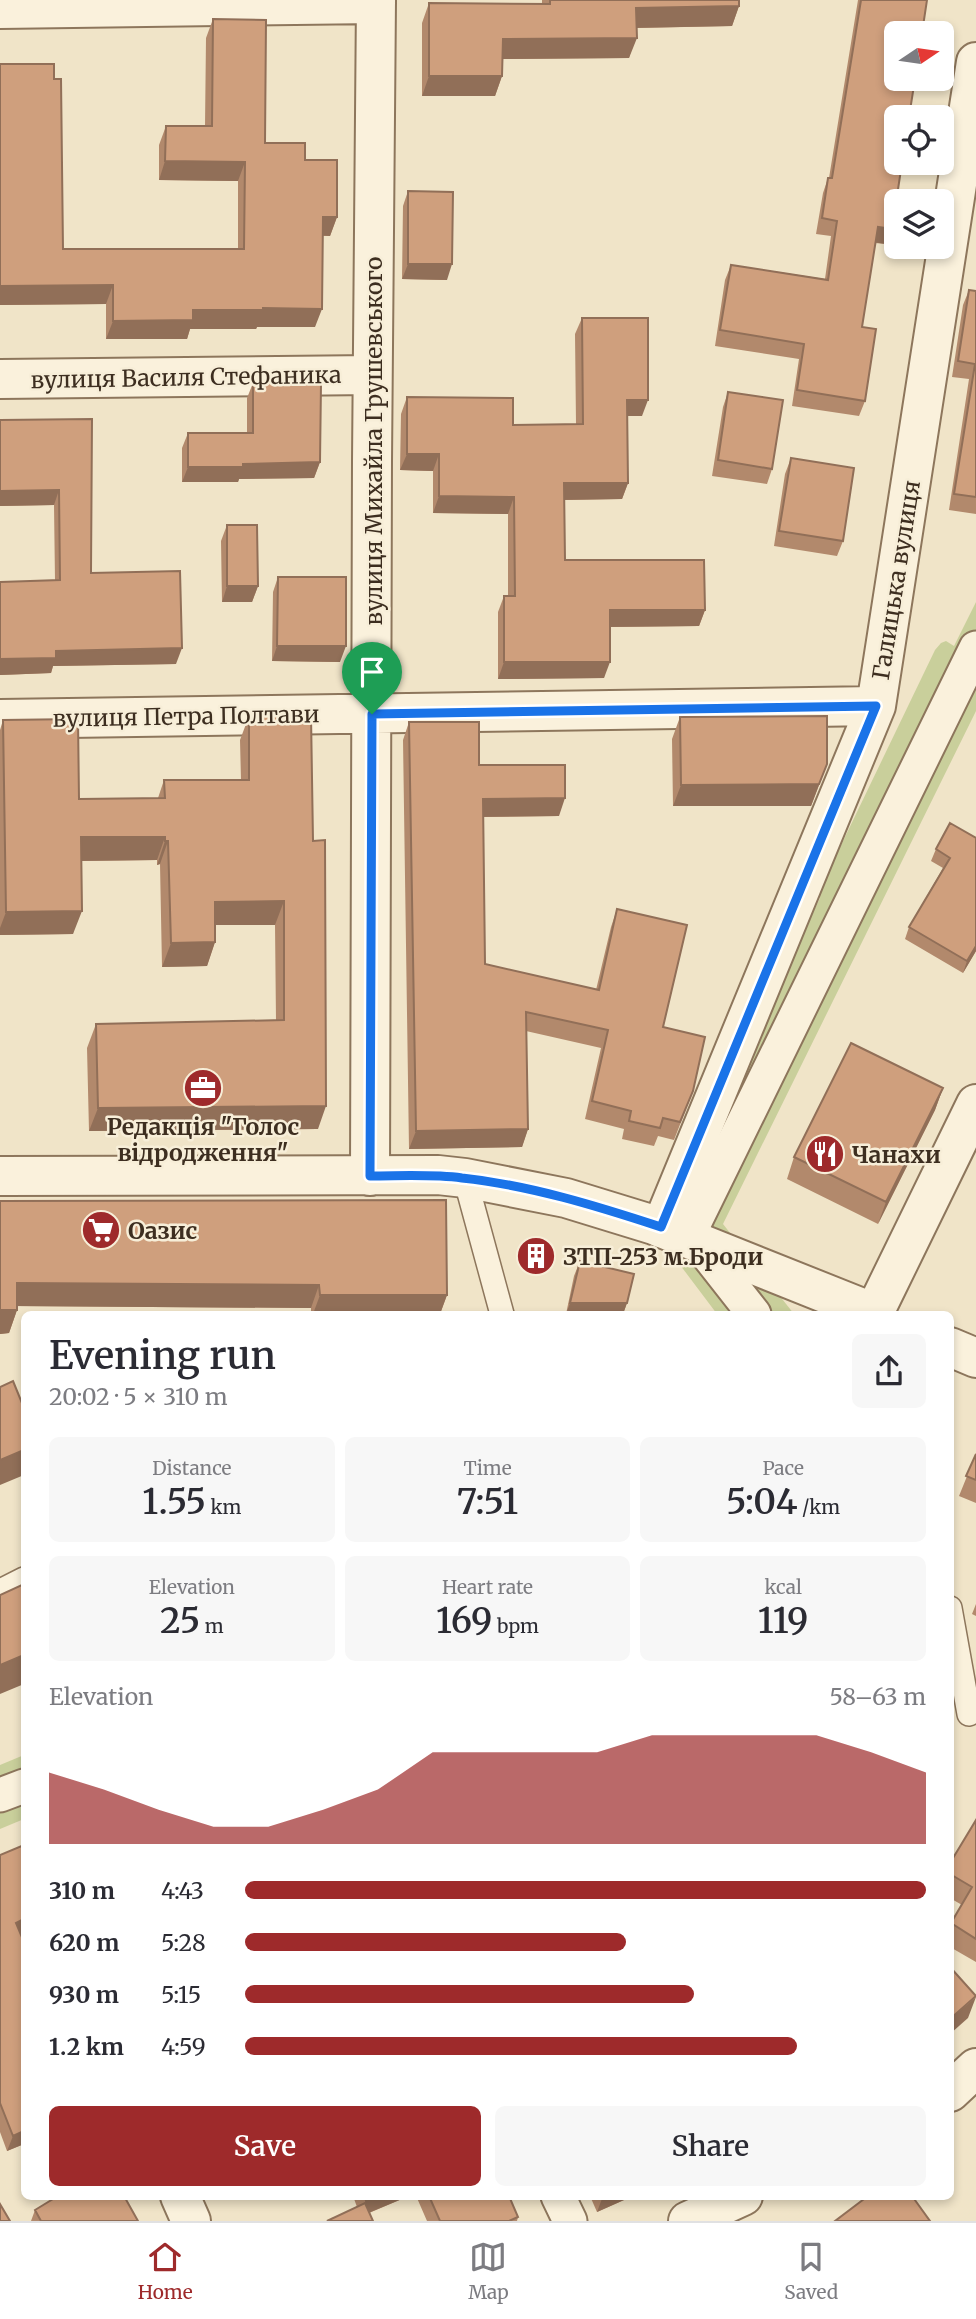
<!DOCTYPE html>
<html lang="en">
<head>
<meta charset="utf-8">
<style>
  :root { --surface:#fff; --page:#f7f7f7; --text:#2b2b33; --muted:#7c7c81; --line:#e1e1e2; --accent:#9e2a2b }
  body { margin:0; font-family:Merriweather,serif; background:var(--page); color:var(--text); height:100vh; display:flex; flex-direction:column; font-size:26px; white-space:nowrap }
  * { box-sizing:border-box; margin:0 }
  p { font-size:23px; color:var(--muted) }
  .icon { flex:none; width:38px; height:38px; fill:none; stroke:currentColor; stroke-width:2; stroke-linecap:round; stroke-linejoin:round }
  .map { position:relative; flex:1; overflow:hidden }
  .sheet { position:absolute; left:21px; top:1311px; width:933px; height:889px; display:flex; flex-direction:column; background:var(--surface); border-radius:10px; box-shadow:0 4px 10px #0003 }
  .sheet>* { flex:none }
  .needle { width:46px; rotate:77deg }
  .buttons { position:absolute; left:884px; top:21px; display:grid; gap:14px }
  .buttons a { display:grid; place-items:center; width:70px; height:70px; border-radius:10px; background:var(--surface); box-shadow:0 4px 10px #0003; font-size:35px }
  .pin { position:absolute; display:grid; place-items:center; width:60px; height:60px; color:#fff; margin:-72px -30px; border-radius:50% 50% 50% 0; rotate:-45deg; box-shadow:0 0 7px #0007 }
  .pin .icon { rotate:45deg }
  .round { display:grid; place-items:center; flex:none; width:74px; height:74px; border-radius:10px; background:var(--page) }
  .headline { display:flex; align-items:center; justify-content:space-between; height:119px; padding:0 28px }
  h1 { font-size:38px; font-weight:600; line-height:52px }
  .figures { display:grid; grid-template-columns:repeat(3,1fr); gap:10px; height:119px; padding:7px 28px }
  .figures div { display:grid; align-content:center; border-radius:10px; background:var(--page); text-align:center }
  .figures b { font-size:35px; font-weight:600 }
  .figures small { font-size:19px; font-weight:400 }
  .figures p { font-size:19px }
  .chart { height:196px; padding:14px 28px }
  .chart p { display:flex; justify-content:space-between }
  .chart svg { width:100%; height:126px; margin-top:7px; fill:var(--accent); opacity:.7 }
  .primary-button { display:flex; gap:14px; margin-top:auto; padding:14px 28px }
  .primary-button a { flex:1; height:80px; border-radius:10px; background:var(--accent); color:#fff; font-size:28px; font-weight:600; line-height:80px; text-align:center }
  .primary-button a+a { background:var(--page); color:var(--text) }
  ul { padding:0 28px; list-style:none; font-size:23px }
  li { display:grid; grid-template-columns:112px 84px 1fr; align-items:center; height:52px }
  li i { height:18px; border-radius:9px; background:var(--accent) }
  .menu { display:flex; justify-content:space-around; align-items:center; height:98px; border-top:2px solid var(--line); background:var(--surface); font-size:19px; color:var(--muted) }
  .menu a { display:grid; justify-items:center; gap:4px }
  .menu .active { color:var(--accent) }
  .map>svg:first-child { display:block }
  .green { fill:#c9cf9b }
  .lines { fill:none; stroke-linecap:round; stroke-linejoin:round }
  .service-casing { stroke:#8d765c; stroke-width:26 }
  .pedestrian-casing { stroke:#8d765c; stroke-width:37 }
  .minor-casing { stroke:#8d765c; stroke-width:42 }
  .tertiary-casing { stroke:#8d765c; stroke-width:42 }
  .service { stroke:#faf1dc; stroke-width:23 }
  .pedestrian { stroke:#faf1dc; stroke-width:33 }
  .minor { stroke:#faf1dc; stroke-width:38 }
  .tertiary { stroke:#faf1dc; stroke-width:38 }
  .wall { fill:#b2896c }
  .shaded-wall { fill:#916f58 }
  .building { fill:#cf9f7d; stroke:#916f58; stroke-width:2 }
  .route-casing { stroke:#fff; stroke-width:14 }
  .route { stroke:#1a73e8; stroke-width:9 }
  .labels { text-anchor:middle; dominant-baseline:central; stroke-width:5; stroke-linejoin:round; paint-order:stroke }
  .street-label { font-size:23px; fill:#3d2e20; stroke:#f7eed8 }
  .poi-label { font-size:23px; font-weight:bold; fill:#3d2e20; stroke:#f7eed8; text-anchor:start }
</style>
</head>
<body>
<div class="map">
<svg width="976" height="2221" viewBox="0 0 976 2221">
  <rect width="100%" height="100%" fill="#f0e4c8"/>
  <!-- green -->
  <path class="green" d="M 976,602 L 976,711 L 723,1224 L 794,1314 L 717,1314 L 665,1245 L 705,1138 L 820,898 L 818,893 L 935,650 L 941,643 L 946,641 L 954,646 Z
    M 24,1755 L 24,1819 L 0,1829 L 0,1765 Z"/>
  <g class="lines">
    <!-- service casing -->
    <g class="service-casing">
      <path id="service" d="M 465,1178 L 502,1314
        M 0,1591 L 24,1579
        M 950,1608 L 969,1714"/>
    </g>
    <!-- pedestrian casing -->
    <g class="pedestrian-casing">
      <path id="pedestrian" d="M 687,1238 L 976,648
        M 699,1244 L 754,1314
        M 0,1795 L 24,1786
        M 558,2196 L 570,2221"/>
    </g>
    <!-- minor casing -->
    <g class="minor-casing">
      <path id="minor" d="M 0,9 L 376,4
        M 0,379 L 372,375
        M 0,719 L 876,706
        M 370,1176 L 372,461 L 376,0
        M 661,1228 L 876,706 L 976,62
        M 874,1313 L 976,1104
        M 180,2196 L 191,2221"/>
    </g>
    <!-- tertiary casing -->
    <g class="tertiary-casing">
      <path id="tertiary" d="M 0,1176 L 438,1175 L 465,1178 L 566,1198 L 654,1225 L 877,1314
        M 950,1347 L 976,1358
        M 950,2092 L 976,2068
        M 688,2221 L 743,2196"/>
    </g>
    <!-- service -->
    <use href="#service" class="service"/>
    <!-- pedestrian -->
    <use href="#pedestrian" class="pedestrian"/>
    <!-- minor -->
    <use href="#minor" class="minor"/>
    <!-- tertiary -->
    <use href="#tertiary" class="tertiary"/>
  </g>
  <!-- wall -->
  <path class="wall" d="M 542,0 L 739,0 L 739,6 L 732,26 L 637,28 L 629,58 L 502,59 L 502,76 L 495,96 L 422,96 L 422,23 L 429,3 L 542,4 Z
    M 858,0 L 927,0 L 886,244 L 875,243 L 862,327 L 865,401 L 859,416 L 792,406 L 799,359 L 715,346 L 725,280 L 731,265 L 825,279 L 831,236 L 816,234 L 823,193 L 828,178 L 829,178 Z
    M 213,19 L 265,143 L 305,160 L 337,217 L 330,236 L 323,236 L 315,327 L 257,327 L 256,329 L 190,329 L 187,339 L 106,339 L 106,304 L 0,305 L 54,79 L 63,249 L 238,249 L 238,181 L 159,180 L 159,145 L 166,126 L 205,126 L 206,38 Z
    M 408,191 L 447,280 L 402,279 L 403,206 Z
    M 969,290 L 976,291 L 976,514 L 949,510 L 969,379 L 952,377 L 963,305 Z
    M 582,318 L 642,416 L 628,416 L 628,483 L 622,499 L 564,500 L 565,560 L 705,610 L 699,626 L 610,627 L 604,678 L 498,679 L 498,612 L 504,596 L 508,596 L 508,514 L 433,513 L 433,471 L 400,470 L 401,414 L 407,397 L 513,425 L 576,424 L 575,334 Z
    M 253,383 L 320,462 L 314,478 L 239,479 L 238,482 L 182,482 L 182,448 L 188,433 L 247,433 L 247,398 Z
    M 728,392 L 772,469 L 767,484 L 712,476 L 723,407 Z
    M 92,419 L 91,573 L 176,664 L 53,666 L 51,673 L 0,675 L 0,582 L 55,580 L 54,505 L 0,506 Z
    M 791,458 L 843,541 L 837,556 L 774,546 L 785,474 Z
    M 227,525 L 258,586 L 252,602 L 222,602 L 221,541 Z
    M 278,577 L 340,662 L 272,661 L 273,592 Z
    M 311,715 L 318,1129 L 89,1131 L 87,1048 L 96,1024 L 276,1020 L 275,925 L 215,925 L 215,942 L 207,966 L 162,967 L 160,864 L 157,865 L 157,860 L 82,861 L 73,934 L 0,935 L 0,730 L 3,720 L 79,799 L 158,798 L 164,780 L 241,780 L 240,740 L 249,716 Z
    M 680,717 L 827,764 L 811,806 L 673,806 L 672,739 Z
    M 409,722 L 559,816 L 483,817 L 485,964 L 596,990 L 611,927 L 617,909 L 663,1027 L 686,1109 L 674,1140 L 658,1136 L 654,1146 L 622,1139 L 624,1129 L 585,1119 L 601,1048 L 526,1031 L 528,1129 L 522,1147 L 409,1149 L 403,740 Z
    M 976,838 L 976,951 L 963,973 L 905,939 L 909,927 L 943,868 L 931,861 L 936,849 Z
    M 943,1088 L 935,1110 L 878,1224 L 787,1179 L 794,1157 Z
    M 0,1201 L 447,1295 L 440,1314 L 311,1314 L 311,1308 L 17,1306 L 17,1310 L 9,1333 L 0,1334 Z
    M 580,1261 L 627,1303 L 623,1314 L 566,1314 L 574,1276 Z
    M 976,1454 L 976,1503 L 959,1496 Z
    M 976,1604 L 976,1616 L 972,1614 Z
    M 976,1820 L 976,1962 L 950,1947 L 950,1924 L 962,1905 L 950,1898 L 950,1863 Z
    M 24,1845 L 24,1932 L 21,1934 L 24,1942 L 24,2144 L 7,2151 L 0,2132 L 0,1855 Z
    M 353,2196 L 409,2196 L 369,2213 L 357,2207 Z
    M 417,2196 L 509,2196 L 518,2217 L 517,2221 L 427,2221 L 417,2198 Z
    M 590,2196 L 633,2196 L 597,2212 Z
    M 35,2210 L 138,2221 L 31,2221 Z"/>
  <!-- shaded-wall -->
  <path class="shaded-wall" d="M 739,6 L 732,26 L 629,28 L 636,8 Z
    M 637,38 L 629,58 L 495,59 L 503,39 Z
    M 429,76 L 502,76 L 495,96 L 422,96 Z
    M 165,161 L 245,162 L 238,181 L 159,180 Z
    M 323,217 L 337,217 L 330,236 L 316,235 Z
    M 878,227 L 892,229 L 886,244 L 872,242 Z
    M 408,264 L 452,264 L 447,280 L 402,279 Z
    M 113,285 L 106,304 L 0,305 L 0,286 Z
    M 263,308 L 322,309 L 315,327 L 257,327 L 256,329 L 190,329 L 187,339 L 106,339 L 113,321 L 193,310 Z
    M 627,400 L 648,400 L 642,416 L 621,416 Z
    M 407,454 L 439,454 L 433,471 L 400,470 Z
    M 320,462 L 314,478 L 239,479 L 238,482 L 182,482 L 188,467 L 243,464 Z
    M 564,483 L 628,483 L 622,499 L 558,500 Z
    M 59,490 L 54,505 L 0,506 L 0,491 Z
    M 439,496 L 514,497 L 508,514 L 433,513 Z
    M 227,586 L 258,586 L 252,602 L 222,602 Z
    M 610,610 L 705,610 L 699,626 L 604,627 Z
    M 277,646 L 346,646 L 340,662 L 272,661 Z
    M 182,648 L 176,664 L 53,666 L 51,673 L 0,675 L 0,659 L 56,651 Z
    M 504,662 L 610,662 L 604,678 L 498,679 Z
    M 827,764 L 811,806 L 673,806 L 681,785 Z
    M 565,798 L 559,816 L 476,817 L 483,799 Z
    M 81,837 L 165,837 L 157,860 L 73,861 Z
    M 165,841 L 168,841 L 160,864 L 157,865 Z
    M 284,901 L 275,925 L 206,925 L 215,902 Z
    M 82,911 L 73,934 L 0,935 L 0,928 L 6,912 Z
    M 215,942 L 207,966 L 162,967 L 171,943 Z
    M 976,946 L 976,951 L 963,973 L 967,961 Z
    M 943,1088 L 935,1110 L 878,1224 L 886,1202 Z
    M 326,1106 L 318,1129 L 89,1131 L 98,1108 Z
    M 528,1129 L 522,1147 L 409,1149 L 416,1131 Z
    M 17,1283 L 319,1285 L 311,1308 L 9,1306 Z
    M 320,1295 L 447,1295 L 440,1314 L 313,1314 Z
    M 570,1303 L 627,1303 L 623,1314 L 566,1314 Z
    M 0,1310 L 17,1310 L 9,1333 L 0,1334 Z
    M 24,1450 L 24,1475 L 0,1485 L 0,1460 Z
    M 24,1655 L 24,1684 L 0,1694 L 0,1665 Z
    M 24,1919 L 24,1932 L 11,1938 L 16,1923 Z
    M 976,1997 L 968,2018 L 950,2034 L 950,2019 Z
    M 24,2131 L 24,2144 L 7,2151 L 13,2136 Z
    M 377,2196 L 409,2196 L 361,2216 L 366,2201 Z
    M 603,2196 L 633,2196 L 597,2212 Z"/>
  <!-- building -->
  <path class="building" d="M 550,0 L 739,0 L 739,6 L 636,8 L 637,38 L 503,39 L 502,76 L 429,76 L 429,3 L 550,4 Z
    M 861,0 L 927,0 L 922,33 L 896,33 L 896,79 L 915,79 L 909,117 L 896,117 L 896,163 L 902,163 L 892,229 L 878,227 L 862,327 L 876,329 L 865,401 L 797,390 L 804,344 L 720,330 L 731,265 L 828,280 L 837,221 L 822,218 L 828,178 L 832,178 Z
    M 213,19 L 266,20 L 265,143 L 305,143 L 305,160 L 337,160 L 337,217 L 323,217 L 322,309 L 263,308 L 263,310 L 193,310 L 193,320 L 113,321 L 113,285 L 0,286 L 0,64 L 54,64 L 54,79 L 61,79 L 63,249 L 244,249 L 245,162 L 165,161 L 166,126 L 212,126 Z
    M 408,191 L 453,192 L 452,264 L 408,264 Z
    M 969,290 L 976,291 L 976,497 L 954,494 L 975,364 L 958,361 Z
    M 582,318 L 648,318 L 648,400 L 627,400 L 628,483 L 564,483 L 565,560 L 704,560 L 705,610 L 610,610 L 610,662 L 504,662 L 504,596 L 515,596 L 514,497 L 439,496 L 439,454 L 407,454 L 407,397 L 513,398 L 513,425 L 583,424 Z
    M 253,383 L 321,383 L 320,462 L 243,464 L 243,467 L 188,467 L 188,433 L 253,433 Z
    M 728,392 L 783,400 L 772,469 L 718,460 Z
    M 92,419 L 91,573 L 180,571 L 182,648 L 56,651 L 56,658 L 0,659 L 0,582 L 60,580 L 59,490 L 0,491 L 0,420 Z
    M 791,458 L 854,468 L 843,541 L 779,531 Z
    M 227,525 L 257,525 L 258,586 L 227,586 Z
    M 278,577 L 346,577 L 346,646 L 277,646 Z
    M 311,715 L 313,841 L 325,840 L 326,1106 L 98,1108 L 96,1024 L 284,1020 L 284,901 L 215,902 L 215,942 L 171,943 L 168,841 L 165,841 L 165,837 L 81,837 L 82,911 L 6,912 L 3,720 L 78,719 L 79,799 L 165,798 L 164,780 L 249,780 L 249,716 Z
    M 827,716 L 827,764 L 819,784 L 681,785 L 680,717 Z
    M 409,722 L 479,722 L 479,765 L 565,765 L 565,798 L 483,799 L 485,964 L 599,990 L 617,909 L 687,925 L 663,1027 L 705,1037 L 693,1091 L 680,1122 L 663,1118 L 660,1128 L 629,1121 L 631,1111 L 592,1101 L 608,1030 L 526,1012 L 528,1129 L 416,1131 Z
    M 950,823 L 976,838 L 976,946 L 967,961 L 909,927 L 950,858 L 936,849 Z
    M 851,1043 L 943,1088 L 886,1202 L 794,1157 Z
    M 446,1200 L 447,1295 L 320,1295 L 319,1285 L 17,1283 L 17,1310 L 0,1310 L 0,1201 Z
    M 580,1261 L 634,1274 L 627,1303 L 570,1303 Z
    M 13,1381 L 24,1408 L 24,1450 L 0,1460 L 0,1387 Z
    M 976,1454 L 976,1480 L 966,1476 Z
    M 24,1584 L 24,1655 L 0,1665 L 0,1595 Z
    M 976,1820 L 976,1939 L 951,1923 L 972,1887 L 950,1874 L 950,1863 Z
    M 24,1845 L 24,1919 L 16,1923 L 24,1942 L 24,2131 L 13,2136 L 0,2103 L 0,1855 Z
    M 950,1967 L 976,1996 L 950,2019 Z
    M 58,2196 L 124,2196 L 138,2221 L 41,2221 L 35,2210 Z
    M 365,2196 L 377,2196 L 366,2201 Z
    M 429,2196 L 509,2196 L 518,2217 L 509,2221 L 440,2221 Z
    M 868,2196 L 912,2196 L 930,2221 L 835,2221 Z
    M 365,2203 L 373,2221 L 327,2221 Z
    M 0,2204 L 10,2221 L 0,2221 Z"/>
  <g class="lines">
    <!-- route casing -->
    <g class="route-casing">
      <path id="route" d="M 876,706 L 661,1227 C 597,1206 529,1185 462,1178 C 432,1174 401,1176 370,1176 L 372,714 Z"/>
    </g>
    <!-- route -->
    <use href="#route" class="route"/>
  </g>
  <!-- icons -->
  <defs>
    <g id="office-disc" transform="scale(2.0125)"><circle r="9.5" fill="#9e2a2b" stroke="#f7eed8"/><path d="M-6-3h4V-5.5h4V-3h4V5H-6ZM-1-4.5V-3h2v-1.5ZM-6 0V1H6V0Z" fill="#fff"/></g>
    <g id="restaurant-disc" transform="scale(2.0125)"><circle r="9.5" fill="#9e2a2b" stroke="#f7eed8"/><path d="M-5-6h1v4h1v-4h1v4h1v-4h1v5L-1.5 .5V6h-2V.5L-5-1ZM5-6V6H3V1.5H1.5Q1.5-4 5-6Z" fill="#fff"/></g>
    <g id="supermarket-disc" transform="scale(2.0125)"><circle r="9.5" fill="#9e2a2b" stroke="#f7eed8"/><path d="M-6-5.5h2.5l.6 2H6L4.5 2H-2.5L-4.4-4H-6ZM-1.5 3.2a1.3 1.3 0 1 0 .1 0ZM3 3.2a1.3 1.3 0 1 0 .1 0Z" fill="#fff"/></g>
    <g id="building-disc" transform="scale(2.0125)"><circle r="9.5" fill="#9e2a2b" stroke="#f7eed8"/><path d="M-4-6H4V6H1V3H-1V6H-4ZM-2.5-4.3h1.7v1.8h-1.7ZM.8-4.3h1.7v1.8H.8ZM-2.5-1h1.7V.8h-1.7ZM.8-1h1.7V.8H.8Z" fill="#fff"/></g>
  </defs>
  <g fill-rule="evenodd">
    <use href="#office-disc" x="203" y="1088"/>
    <use href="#restaurant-disc" x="825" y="1154"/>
    <use href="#supermarket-disc" x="101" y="1230"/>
    <use href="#building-disc" x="536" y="1256"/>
  </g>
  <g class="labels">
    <!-- street labels -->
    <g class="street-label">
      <text transform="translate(186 377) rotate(-1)">вулиця Василя Стефаника</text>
      <text transform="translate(373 441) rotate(-90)">вулиця Михайла Грушевського</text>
      <text transform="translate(896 580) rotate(-81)">Галицька вулиця</text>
      <text transform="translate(186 716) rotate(-1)">вулиця Петра Полтави</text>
    </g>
    <!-- poi labels -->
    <g class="poi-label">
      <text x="203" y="1126" text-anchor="middle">Редакція "Голос<tspan x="203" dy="26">відродження"</tspan></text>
      <text x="852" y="1154">Чанахи</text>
      <text x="128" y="1230">Оазис</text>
      <text x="563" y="1256">ЗТП-253 м.Броди</text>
    </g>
  </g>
</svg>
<div class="buttons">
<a><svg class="needle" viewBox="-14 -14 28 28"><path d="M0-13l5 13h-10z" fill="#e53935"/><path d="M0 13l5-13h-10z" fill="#7c7c81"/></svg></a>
<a><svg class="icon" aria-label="locate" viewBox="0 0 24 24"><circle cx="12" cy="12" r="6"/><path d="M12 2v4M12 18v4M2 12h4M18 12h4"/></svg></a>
<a><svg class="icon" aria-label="layers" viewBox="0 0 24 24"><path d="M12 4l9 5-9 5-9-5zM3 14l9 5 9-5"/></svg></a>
</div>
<div class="pin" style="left:372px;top:714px;background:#1e9e55"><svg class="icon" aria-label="arrive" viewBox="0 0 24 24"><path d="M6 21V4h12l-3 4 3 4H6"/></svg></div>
<section class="sheet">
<div class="headline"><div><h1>Evening run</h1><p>20:02 · 5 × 310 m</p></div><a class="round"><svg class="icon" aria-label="share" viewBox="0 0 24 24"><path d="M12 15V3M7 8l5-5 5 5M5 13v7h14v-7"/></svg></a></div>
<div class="figures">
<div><p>Distance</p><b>1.55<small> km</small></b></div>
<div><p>Time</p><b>7:51</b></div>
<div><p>Pace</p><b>5:04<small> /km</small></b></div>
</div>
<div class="figures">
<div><p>Elevation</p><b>25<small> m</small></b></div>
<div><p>Heart rate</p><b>169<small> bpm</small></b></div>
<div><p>kcal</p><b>119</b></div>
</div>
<div class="chart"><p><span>Elevation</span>58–63 m</p>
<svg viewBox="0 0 160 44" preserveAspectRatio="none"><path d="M0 44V19L10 25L20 32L30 38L40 38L50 32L60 25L70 12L80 12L90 12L100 12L110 6L120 6L130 6L140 6L150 12L160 19V44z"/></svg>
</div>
<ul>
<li><b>310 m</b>4:43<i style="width:100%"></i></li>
<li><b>620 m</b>5:28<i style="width:56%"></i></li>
<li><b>930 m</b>5:15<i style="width:66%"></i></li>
<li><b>1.2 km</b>4:59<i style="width:81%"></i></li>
</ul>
<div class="primary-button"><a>Save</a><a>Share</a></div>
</section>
</div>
<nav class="menu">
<a class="active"><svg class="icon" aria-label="home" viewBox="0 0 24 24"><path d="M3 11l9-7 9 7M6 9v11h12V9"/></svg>Home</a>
<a><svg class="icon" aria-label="map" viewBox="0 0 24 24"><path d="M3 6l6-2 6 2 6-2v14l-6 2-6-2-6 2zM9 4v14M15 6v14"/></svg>Map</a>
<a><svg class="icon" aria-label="saved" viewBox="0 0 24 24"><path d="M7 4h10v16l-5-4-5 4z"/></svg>Saved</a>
</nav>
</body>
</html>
